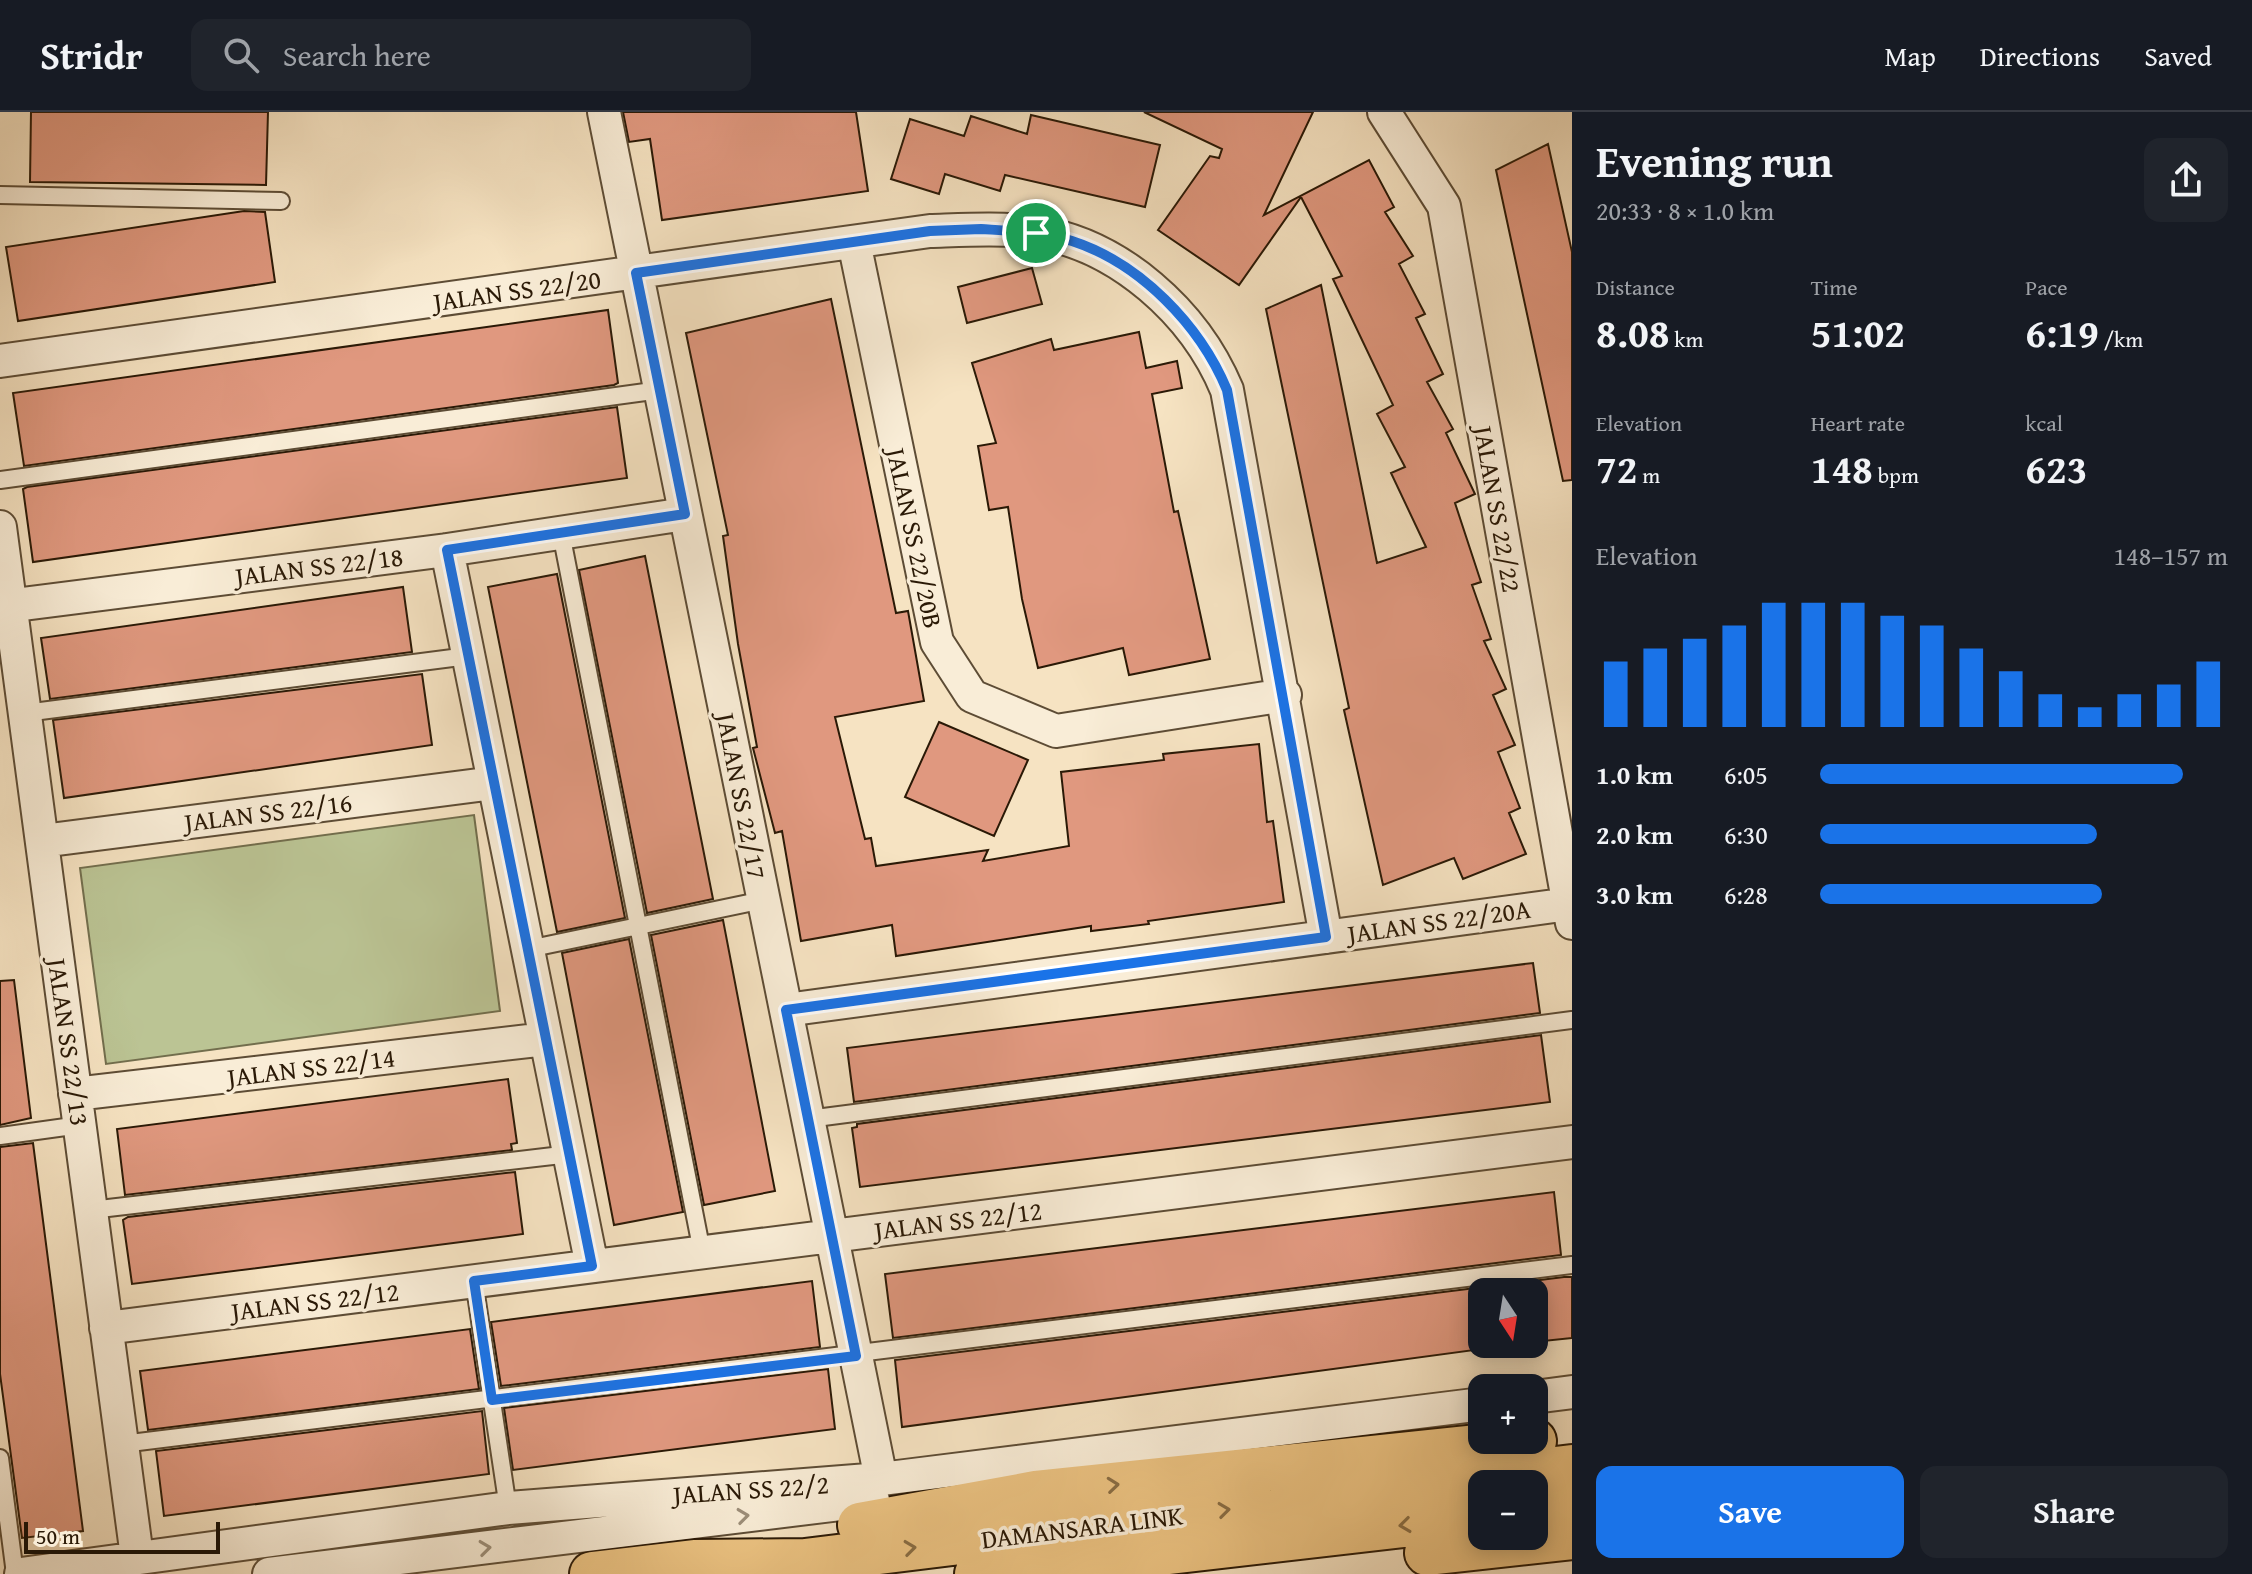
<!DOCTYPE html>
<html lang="en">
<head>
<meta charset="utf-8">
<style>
  :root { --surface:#171b24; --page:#20242c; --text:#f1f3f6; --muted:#9ea1a6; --line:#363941; --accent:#1a73e8 }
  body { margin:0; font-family:"Gentium Book Plus",serif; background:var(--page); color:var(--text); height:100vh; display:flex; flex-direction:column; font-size:30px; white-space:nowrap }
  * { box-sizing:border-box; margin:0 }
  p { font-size:26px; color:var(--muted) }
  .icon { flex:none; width:44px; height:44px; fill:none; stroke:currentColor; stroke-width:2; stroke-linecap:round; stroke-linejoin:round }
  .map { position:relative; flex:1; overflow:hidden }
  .sheet { display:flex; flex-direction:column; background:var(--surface); width:680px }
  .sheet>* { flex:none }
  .needle { width:52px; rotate:168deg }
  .buttons { position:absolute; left:1468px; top:1166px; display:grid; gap:16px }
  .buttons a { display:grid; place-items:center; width:80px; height:80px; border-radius:16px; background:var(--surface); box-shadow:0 4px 20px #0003; font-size:40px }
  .scale { position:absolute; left:24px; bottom:20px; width:196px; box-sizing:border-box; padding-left:8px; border:4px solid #2a1906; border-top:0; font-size:22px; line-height:28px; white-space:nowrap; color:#2a1906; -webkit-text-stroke:6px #f9edd7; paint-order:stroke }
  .pin { position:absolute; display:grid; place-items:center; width:68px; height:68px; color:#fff; margin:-34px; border:4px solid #fff; border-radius:50%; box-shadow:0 2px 8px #0007 }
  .round { display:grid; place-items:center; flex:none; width:84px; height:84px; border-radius:16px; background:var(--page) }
  .summary { display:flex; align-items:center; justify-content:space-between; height:136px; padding:0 24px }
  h1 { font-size:44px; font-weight:700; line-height:60px }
  .stats { display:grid; grid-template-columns:repeat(3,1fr); gap:12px; height:136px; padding:8px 24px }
  .stats div { display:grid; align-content:center }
  .stats b { font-size:40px; font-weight:700 }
  .stats small { font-size:22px; font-weight:400 }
  .stats p { font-size:22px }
  .chart { height:224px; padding:16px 24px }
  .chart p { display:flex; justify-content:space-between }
  .chart svg { width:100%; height:144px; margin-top:8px; stroke:var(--accent); stroke-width:6 }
  .cta { display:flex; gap:16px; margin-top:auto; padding:16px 24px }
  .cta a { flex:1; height:92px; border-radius:16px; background:var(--accent); color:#fff; font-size:32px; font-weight:700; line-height:92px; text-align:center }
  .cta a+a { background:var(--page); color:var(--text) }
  ul { padding:0 24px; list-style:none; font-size:26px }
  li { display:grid; grid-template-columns:128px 96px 1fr; align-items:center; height:60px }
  li i { height:20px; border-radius:10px; background:var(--accent) }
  header { display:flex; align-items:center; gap:48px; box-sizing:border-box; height:112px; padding:0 40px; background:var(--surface); border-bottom:2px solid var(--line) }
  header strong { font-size:38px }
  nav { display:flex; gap:44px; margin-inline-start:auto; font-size:28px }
  .search { width:560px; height:72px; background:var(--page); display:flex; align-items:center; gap:20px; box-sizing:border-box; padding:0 28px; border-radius:16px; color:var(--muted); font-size:30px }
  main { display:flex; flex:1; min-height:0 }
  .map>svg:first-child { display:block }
  .green { fill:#bbc494; stroke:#726e4d; stroke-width:2 }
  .building { fill:#e0987f; stroke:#2a1906; stroke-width:2 }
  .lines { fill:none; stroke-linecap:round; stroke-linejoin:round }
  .service-casing { stroke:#5d4c35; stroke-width:20 }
  .minor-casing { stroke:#5d4c35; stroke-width:36 }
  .motorway-casing { stroke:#2a1906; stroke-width:48 }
  .service { stroke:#f9edd7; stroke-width:16 }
  .minor { stroke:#f9edd7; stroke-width:32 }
  .motorway { stroke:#ebc281; stroke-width:44 }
  .oneway { stroke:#8a6e44 }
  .oneway2 { stroke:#9c8e79 }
  .route-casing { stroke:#fff; stroke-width:16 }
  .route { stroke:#1a73e8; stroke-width:10 }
  .labels { text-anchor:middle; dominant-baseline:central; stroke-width:7; stroke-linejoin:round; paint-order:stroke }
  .street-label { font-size:26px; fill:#2a1906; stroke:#f9edd7 }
</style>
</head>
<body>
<header>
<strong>Stridr</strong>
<div class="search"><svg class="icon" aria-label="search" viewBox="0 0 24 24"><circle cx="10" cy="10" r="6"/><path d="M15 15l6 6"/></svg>Search here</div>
<nav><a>Map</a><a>Directions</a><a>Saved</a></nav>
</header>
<main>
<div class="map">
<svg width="1572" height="1462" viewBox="0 0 1572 1462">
  <rect width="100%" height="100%" fill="#f6e3c2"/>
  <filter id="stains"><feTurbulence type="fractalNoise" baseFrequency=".0025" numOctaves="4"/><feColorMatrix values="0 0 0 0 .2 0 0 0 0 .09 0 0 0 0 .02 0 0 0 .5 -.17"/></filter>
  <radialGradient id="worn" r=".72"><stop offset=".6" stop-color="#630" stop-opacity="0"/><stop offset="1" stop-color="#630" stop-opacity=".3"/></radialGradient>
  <!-- green -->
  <path class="green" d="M 474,703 L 500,899 L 106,952 L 80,756 Z"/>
  <!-- building -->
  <path class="building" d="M 31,0 L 268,0 L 266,73 L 30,70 Z
    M 623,0 L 856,0 L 868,79 L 662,108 L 650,27 L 629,30 Z
    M 1144,0 L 1313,0 L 1264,103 L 1369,48 L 1394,95 L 1385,100 L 1413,144 L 1399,152 L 1425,202 L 1416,206 L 1443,262 L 1427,270 L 1453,317 L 1446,321 L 1475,382 L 1455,391 L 1481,470 L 1472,473 L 1491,527 L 1484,529 L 1506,577 L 1493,583 L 1515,633 L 1498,640 L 1520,696 L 1509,701 L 1526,742 L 1463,767 L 1454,746 L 1383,773 L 1344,598 L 1349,596 L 1266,197 L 1321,173 L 1377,451 L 1426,435 L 1391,361 L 1405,355 L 1377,302 L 1393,293 L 1333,167 L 1342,164 L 1301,85 L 1239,173 L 1158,118 L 1210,44 L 1219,46 L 1222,37 Z
    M 1031,3 L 1160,33 L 1145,95 L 1005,63 L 1000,79 L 945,62 L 939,82 L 891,67 L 910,7 L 964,24 L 971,4 L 1027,22 Z
    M 1548,32 L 1572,140 L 1572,368 L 1563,369 L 1496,58 Z
    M 244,99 L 265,100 L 275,170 L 18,209 L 6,135 Z
    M 1032,156 L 1042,192 L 967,211 L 958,175 Z
    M 831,187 L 896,501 L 908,499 L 924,589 L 835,605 L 865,727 L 871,726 L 876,754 L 988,738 L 983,749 L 1069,734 L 1061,660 L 1164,648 L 1163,642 L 1259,632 L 1267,710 L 1273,709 L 1284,790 L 1148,809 L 1149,812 L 1091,819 L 1091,814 L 896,844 L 892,813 L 801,829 L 782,719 L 775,721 L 753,636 L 757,635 L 738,532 L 723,424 L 728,423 L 686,221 Z
    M 608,198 L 618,271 L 614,273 L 24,354 L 13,281 Z
    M 1139,220 L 1146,256 L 1177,249 L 1182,276 L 1152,282 L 1174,400 L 1178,399 L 1210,547 L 1129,563 L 1123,536 L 1038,556 L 1022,487 L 1008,395 L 989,398 L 978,334 L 996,331 L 972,251 L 1051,227 L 1054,238 Z
    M 617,295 L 627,366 L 33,450 L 23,377 L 27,375 Z
    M 645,444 L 713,787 L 647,801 L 579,458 Z
    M 557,462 L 625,806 L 557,820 L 488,475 Z
    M 403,475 L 412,540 L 50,587 L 41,526 Z
    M 422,562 L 432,633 L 64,686 L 53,608 Z
    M 939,610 L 1028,648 L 994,724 L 905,685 Z
    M 723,808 L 775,1079 L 704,1093 L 651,823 Z
    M 629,827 L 683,1100 L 614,1113 L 562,841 Z
    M 1533,851 L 1540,901 L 854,990 L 847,936 Z
    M 14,868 L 31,1006 L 0,1013 L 0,869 Z
    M 1541,923 L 1550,990 L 860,1075 L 852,1016 L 857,1015 L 857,1012 Z
    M 508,967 L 517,1031 L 511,1032 L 512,1038 L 125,1083 L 117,1017 Z
    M 33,1031 L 83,1419 L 22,1426 L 0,1262 L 0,1035 Z
    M 515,1060 L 523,1122 L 132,1172 L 123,1108 L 128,1105 Z
    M 1554,1080 L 1561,1143 L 893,1226 L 885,1162 Z
    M 1564,1165 L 1572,1165 L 1572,1226 L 1534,1230 L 1534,1180 L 1482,1180 L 1482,1237 L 902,1315 L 895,1248 Z
    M 812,1169 L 820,1235 L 501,1274 L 491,1210 Z
    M 470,1217 L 479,1277 L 148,1318 L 140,1259 Z
    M 828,1257 L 835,1317 L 513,1358 L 504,1296 Z
    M 482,1299 L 489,1362 L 164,1404 L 156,1339 Z"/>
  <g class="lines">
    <!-- service casing -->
    <g class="service-casing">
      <path id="service" d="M 0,83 L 281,89
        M 0,368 L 660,278
        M 561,421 L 702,1140
        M 25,601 L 468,544
        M 528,837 L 763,788
        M 808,1007 L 1572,908
        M 0,1024 L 80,1013
        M 91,1098 L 570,1042
        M 474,1169 L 508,1396
        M 122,1332 L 1572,1153
        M 0,1346 L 15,1462"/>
    </g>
    <!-- minor casing -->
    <g class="minor-casing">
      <path id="minor" d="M 604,0 L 881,1367
        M 1384,0 L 1444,94 L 1572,811
        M 854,130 L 937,530 L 972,584 L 1056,619 L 1285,583
        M 0,249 L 930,119 C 965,118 1000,116 1035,120 C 1119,132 1195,201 1227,278 L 1326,825
        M 0,415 L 137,1445
        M 447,438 L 592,1154
        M 0,495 L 447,438 L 685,402
        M 42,729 L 494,671
        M 786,898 L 1569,792
        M 75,982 L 546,927
        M 106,1216 L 1572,1030
        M 1534,1285 L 1572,1280
        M 21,1462 L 508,1396 L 881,1367 L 1482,1292
        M 269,1462 L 873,1388"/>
    </g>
    <!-- motorway casing -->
    <g class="motorway-casing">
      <path id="motorway" d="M 1534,1398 L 1572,1394
        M 860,1413 L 1036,1381 L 1534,1329
        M 1427,1441 L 1572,1425
        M 592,1462 L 694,1450 L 805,1449 L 1572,1355
        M 977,1462 L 1482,1404"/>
    </g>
    <!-- service -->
    <use href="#service" class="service"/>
    <!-- minor -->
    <use href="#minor" class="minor"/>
    <!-- motorway -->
    <use href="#motorway" class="motorway"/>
  </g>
  <!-- one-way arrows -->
  <defs><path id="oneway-chevron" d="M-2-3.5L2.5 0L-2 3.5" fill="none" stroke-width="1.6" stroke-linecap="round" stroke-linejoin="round" transform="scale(2)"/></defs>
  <g class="oneway">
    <use href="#oneway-chevron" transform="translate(1113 1373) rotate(-6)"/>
    <use href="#oneway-chevron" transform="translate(1224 1398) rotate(-7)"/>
    <use href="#oneway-chevron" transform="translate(1405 1413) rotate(173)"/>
    <use href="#oneway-chevron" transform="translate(910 1436) rotate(-7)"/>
  </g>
  <g class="oneway2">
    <use href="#oneway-chevron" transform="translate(743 1404) rotate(-7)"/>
    <use href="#oneway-chevron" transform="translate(485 1436) rotate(-7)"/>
  </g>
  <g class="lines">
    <!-- route casing -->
    <g class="route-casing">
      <path id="route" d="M 981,117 C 1012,119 1043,120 1072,129 C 1140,151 1200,213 1227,278 L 1326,825 L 786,898 L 856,1244 L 492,1288 L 474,1169 L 592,1154 L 447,438 L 685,402 L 636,161 L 930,119 Z"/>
    </g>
    <!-- route -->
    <use href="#route" class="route"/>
  </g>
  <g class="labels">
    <!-- street labels -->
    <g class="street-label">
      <text transform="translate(517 178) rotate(-8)">JALAN SS 22/20</text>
      <text transform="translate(1498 397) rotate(80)">JALAN SS 22/22</text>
      <text transform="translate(915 426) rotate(78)">JALAN SS 22/20B</text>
      <text transform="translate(319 454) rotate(-7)">JALAN SS 22/18</text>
      <text transform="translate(742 684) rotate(79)">JALAN SS 22/17</text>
      <text transform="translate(268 700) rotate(-7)">JALAN SS 22/16</text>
      <text transform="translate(1439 809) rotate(-8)">JALAN SS 22/20A</text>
      <text transform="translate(69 930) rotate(82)">JALAN SS 22/13</text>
      <text transform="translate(311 955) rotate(-7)">JALAN SS 22/14</text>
      <text transform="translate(958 1108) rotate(-7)">JALAN SS 22/12</text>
      <text transform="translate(315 1189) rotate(-7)">JALAN SS 22/12</text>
      <text transform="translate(751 1377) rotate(-4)">JALAN SS 22/2</text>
      <text transform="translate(1082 1415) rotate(-7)">DAMANSARA LINK</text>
    </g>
  </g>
  <rect width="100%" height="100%" filter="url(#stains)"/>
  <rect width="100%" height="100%" fill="url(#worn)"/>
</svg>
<div class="buttons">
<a><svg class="needle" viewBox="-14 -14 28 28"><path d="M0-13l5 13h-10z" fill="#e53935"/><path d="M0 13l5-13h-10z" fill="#9ea1a6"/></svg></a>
<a>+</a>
<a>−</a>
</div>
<div class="scale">50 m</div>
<div class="pin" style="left:1036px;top:121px;background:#1e9e55"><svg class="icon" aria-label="arrive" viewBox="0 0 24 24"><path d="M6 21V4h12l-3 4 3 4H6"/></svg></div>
</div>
<section class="sheet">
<div class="summary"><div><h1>Evening run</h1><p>20:33 · 8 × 1.0 km</p></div><a class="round"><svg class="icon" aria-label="share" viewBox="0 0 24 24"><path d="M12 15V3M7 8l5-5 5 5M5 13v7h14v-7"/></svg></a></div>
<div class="stats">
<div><p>Distance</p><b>8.08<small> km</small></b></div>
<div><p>Time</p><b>51:02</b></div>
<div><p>Pace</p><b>6:19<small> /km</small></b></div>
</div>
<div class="stats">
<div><p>Elevation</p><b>72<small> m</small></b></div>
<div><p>Heart rate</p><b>148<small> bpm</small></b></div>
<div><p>kcal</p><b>623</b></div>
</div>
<div class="chart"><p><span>Elevation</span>148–157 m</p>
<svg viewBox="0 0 160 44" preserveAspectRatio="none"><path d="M5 44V24M15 44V20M25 44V17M35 44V13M45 44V6M55 44V6M65 44V6M75 44V10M85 44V13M95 44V20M105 44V27M115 44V34M125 44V38M135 44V34M145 44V31M155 44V24"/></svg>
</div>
<ul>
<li><b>1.0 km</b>6:05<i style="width:89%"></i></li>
<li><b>2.0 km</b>6:30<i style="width:68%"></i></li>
<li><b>3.0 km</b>6:28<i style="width:69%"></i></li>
</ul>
<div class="cta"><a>Save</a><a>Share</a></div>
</section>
</main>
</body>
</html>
